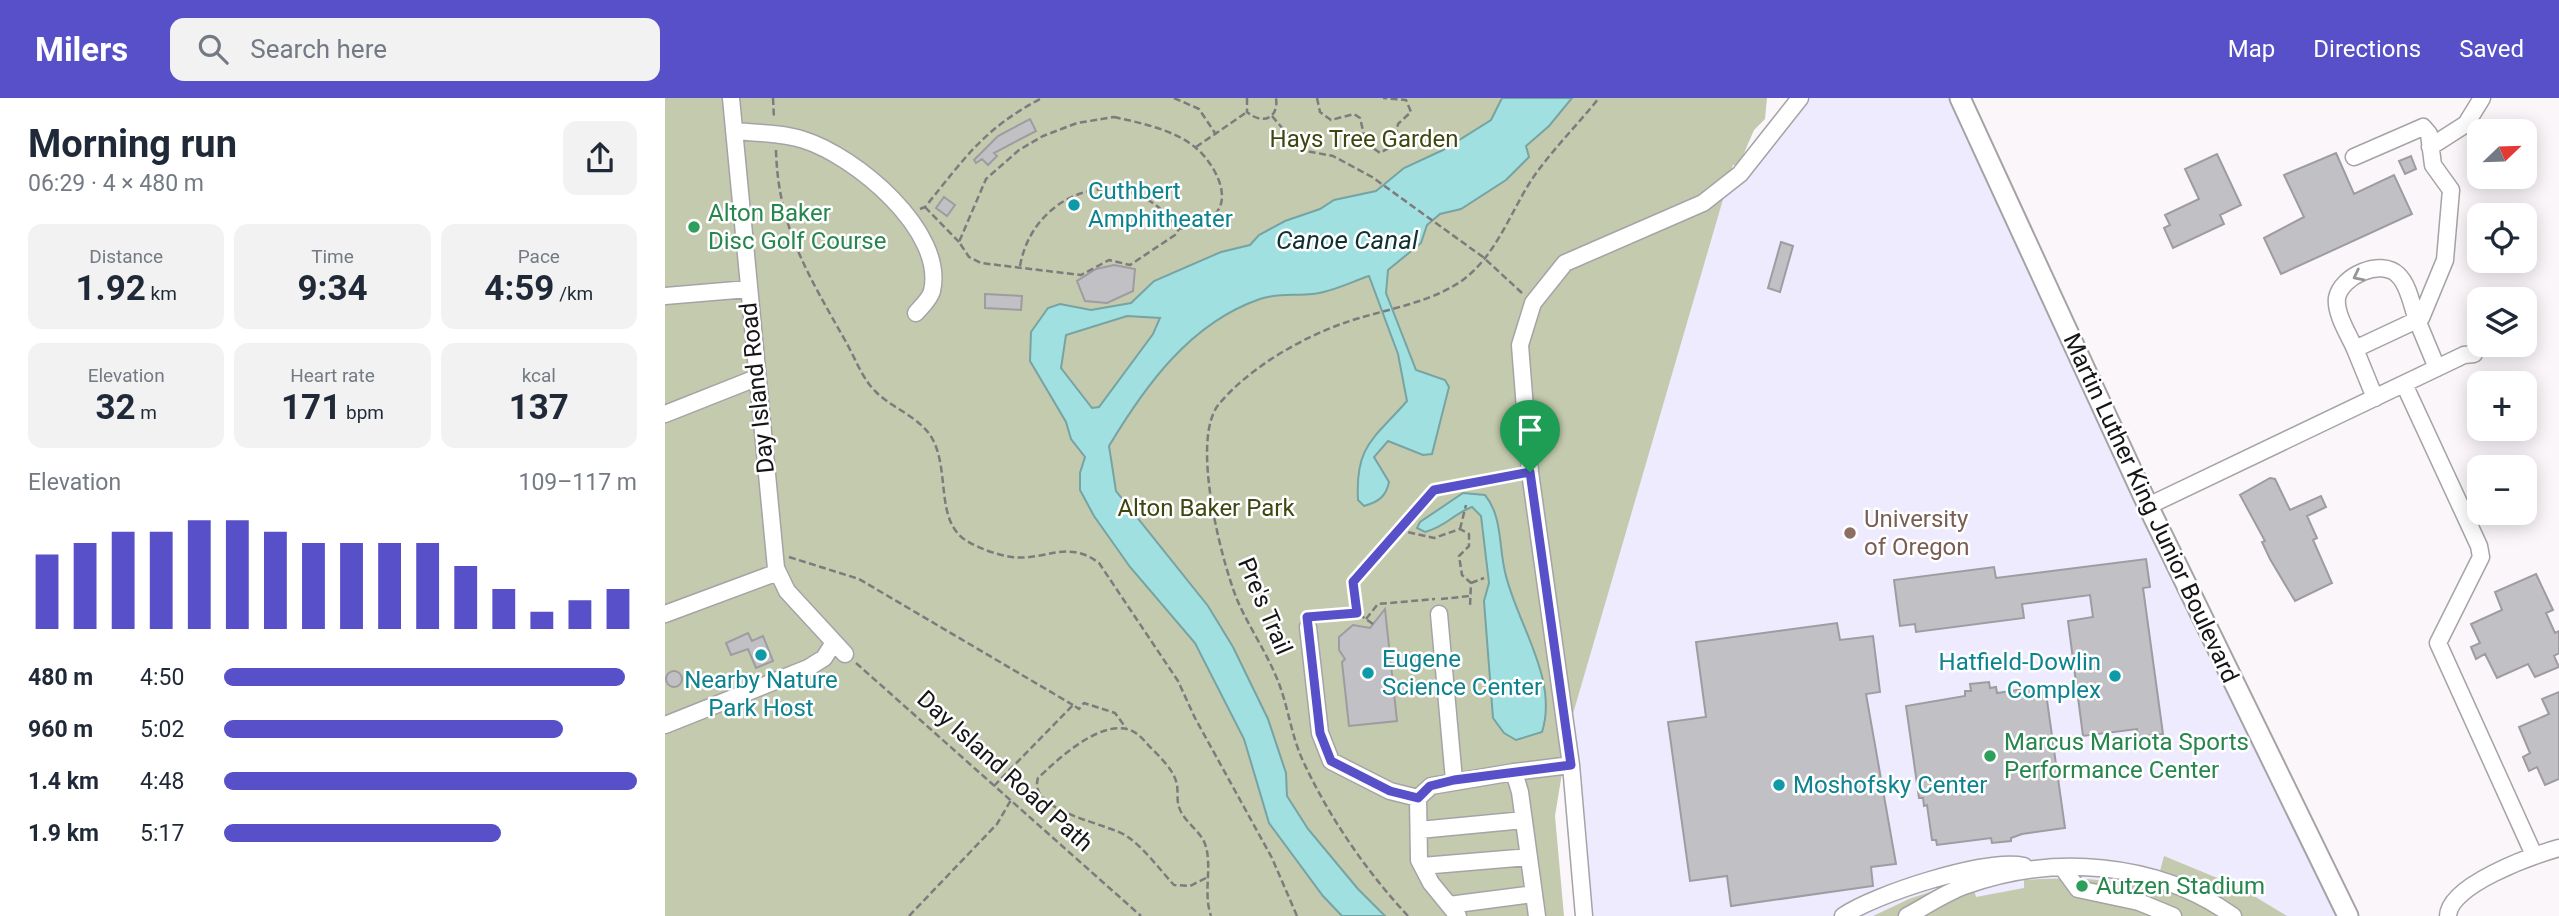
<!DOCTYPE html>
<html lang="en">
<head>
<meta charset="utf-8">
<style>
  :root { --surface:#fff; --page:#f2f2f3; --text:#1f2937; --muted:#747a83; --accent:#5750c8 }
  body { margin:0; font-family:Roboto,sans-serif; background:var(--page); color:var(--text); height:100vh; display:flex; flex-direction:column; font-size:26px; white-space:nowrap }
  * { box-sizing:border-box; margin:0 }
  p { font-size:23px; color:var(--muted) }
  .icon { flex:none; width:38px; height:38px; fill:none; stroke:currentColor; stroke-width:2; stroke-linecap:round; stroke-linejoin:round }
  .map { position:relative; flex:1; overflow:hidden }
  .details { display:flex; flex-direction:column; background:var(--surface); width:665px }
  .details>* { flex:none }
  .needle { width:46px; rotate:67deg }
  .buttons { position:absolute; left:1802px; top:21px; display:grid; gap:14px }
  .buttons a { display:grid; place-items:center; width:70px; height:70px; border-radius:14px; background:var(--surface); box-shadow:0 4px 18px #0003; font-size:35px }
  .pin { position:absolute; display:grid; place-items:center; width:60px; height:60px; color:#fff; margin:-72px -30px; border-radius:50% 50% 50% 0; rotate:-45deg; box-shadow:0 0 7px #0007 }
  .pin .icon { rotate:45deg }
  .round { display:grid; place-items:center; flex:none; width:74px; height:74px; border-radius:14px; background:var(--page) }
  .overview { display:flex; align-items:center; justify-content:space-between; height:119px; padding:0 28px }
  h1 { font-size:38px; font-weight:700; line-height:52px }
  .metrics { display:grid; grid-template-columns:repeat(3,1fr); gap:10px; height:119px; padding:7px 28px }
  .metrics div { display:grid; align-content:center; border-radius:14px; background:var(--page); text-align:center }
  .metrics b { font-size:35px; font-weight:700 }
  .metrics small { font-size:19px; font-weight:400 }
  .metrics p { font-size:19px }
  .chart { height:196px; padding:14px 28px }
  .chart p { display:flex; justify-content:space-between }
  .chart svg { width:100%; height:126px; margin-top:7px; stroke:var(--accent); stroke-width:6 }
  ul { padding:0 28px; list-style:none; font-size:23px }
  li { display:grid; grid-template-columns:112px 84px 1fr; align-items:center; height:52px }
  li i { height:18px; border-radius:9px; background:var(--accent) }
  header { display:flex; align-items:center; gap:42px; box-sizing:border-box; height:98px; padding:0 35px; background:var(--accent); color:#fff }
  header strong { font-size:33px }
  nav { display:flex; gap:38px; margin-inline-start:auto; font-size:24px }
  .search { width:490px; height:63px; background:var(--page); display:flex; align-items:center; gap:18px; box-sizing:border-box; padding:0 24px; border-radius:14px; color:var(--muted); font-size:26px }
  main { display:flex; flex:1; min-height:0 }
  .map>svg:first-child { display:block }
  .education { fill:#edebfd }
  .green { fill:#c4caad }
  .water { fill:#a0e0e0; stroke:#77a3a3; stroke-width:2; fill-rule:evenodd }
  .building { fill:#c1c0c5; stroke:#9e9ca1; stroke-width:2 }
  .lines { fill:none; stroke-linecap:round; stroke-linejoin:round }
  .minor-casing { stroke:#a6a3a7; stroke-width:19 }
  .major-casing { stroke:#a6a3a7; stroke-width:23 }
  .path { stroke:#7e7b7e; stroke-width:2.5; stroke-dasharray:7 3.5; stroke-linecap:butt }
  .minor { stroke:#fff; stroke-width:16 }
  .major { stroke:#fff; stroke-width:19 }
  .oneway { stroke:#969596 }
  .route-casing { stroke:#fff; stroke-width:14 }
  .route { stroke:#5750c8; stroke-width:9 }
  .culture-dot { fill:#0f9aa8; stroke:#fff; stroke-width:2.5 }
  .leisure-dot { fill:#2e9e5b; stroke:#fff; stroke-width:2.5 }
  .education-dot { fill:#8d6e63; stroke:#fff; stroke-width:2.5 }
  .labels { text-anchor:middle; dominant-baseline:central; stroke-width:5; stroke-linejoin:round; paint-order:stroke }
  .park-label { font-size:24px; fill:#3f4710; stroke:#fff }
  .culture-label { font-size:24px; fill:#0d838f; stroke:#fff; text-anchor:start }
  .leisure-label { font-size:24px; fill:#27864d; stroke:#fff; text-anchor:start }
  .street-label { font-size:24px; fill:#161416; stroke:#fff }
  .education-label { font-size:24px; fill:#785e54; stroke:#fff; text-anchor:start }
  .water-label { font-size:26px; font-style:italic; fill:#103131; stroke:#fff }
</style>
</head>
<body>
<header>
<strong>Milers</strong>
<div class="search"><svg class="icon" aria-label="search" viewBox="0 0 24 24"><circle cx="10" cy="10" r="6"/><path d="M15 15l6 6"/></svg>Search here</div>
<nav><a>Map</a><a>Directions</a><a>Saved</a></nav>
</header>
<main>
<section class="details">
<div class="overview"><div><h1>Morning run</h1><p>06:29 · 4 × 480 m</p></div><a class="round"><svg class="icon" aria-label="share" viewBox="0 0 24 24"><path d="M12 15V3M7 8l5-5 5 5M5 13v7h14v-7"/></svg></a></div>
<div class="metrics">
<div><p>Distance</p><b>1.92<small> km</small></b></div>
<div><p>Time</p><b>9:34</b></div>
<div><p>Pace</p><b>4:59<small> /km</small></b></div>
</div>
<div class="metrics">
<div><p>Elevation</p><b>32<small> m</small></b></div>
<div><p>Heart rate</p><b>171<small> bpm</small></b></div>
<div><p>kcal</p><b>137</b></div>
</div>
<div class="chart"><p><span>Elevation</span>109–117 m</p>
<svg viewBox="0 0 160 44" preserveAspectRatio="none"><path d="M5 44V18M15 44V14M25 44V10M35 44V10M45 44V6M55 44V6M65 44V10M75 44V14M85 44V14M95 44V14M105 44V14M115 44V22M125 44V30M135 44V38M145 44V34M155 44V30"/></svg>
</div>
<ul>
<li><b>480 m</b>4:50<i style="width:97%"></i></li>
<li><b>960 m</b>5:02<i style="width:82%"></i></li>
<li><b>1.4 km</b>4:48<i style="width:100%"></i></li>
<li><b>1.9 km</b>5:17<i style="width:67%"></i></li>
</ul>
</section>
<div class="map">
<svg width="1894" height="818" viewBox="0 0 1894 818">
  <rect width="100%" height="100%" fill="#faf6fa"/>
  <!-- education -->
  <path class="education" d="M 1135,0 L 1295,0 L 1683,818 L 919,818 L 868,205 L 1038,105 Z"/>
  <!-- green -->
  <path class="green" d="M 0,0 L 1102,0 L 1100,21 L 1089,32 L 1074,67 L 1068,67 L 905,626 L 890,718 L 899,818 L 0,818 Z
    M 1499,758 L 1574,789 L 1622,818 L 1208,818 L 1244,801 L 1306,780 L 1311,799 L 1359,790 L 1359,782 C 1405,779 1445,780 1490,792 Z"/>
  <!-- water -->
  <path class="water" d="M 837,0 L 907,0 L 884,28 L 861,48 L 864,59 L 841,82 L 796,111 L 775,116 L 762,127 L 756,145 L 723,172 L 721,195 L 751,272 L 780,282 L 784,289 L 767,356 L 758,357 L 723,343 L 709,359 L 724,384 C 721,399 713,404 699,408 L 693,402 C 690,347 709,341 742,303 L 733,256 L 704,178 C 686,184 667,194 648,196 C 631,198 611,195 595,201 C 525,225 480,288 444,348 L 451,393 L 543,508 L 568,549 L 603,621 L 621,675 L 622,698 L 643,731 L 693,791 L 720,818 L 677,818 L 658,798 L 604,725 L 579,641 L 530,545 L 465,469 L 429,418 L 415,392 L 415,375 L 420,359 L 406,341 L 401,324 L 365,263 L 366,234 L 383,210 L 395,206 L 426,212 L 466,205 L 489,183 L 556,154 L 585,147 L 594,137 L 620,123 L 655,111 L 669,102 L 711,93 L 739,70 L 778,52 L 826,22 ZM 462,218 L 495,220 L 488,236 L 434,309 L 427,310 L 396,270 L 401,237 Z
    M 798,395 L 820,397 C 837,417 834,449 840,474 C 851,524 894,581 877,634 L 851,642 L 839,635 L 828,620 L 819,503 L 824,485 L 816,418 L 807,409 C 788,416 782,428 760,434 L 752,430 L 755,424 Z"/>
  <!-- building -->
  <path class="building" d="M 365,21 L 371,33 L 329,55 L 332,58 L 323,67 L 317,61 L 311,65 L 309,62 L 333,38 Z
    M 1671,55 L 1689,96 L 1729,77 L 1747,116 L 1616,176 L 1599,140 L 1639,119 L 1619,77 Z
    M 1552,56 L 1576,107 L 1555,117 L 1559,126 L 1508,150 L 1499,130 L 1505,127 L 1500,117 L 1534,101 L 1520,71 Z
    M 1746,58 L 1751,71 L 1740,76 L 1734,63 Z
    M 279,99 L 290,107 L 282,118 L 271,110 Z
    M 1116,144 L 1128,148 L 1115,194 L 1103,190 Z
    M 449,167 L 470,171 L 468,193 L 442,205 L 420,203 L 412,183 L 431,171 Z
    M 320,196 L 357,198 L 356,212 L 320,210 Z
    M 1605,380 L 1610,381 L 1625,412 L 1656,398 L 1661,409 L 1642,418 L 1652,440 L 1648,442 L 1667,485 L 1630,503 L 1605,461 L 1597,444 L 1600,443 L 1575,397 Z
    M 1481,461 L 1485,489 L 1478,490 L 1498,636 L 1473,639 L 1472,631 L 1418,638 L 1403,523 L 1428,519 L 1425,497 L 1357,506 L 1359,520 L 1251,534 L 1250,526 L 1235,528 L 1229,482 L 1329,469 L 1331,480 Z
    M 1871,476 L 1888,512 L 1881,515 L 1890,535 L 1894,533 L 1894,555 L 1889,558 L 1894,569 L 1870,579 L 1863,566 L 1832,580 L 1820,556 L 1811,561 L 1806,549 L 1815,545 L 1806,526 L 1837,512 L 1830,494 Z
    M 720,511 L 732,623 L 684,628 L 677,564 L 680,561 L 674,552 L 674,539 L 688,527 L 705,530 Z
    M 1172,525 L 1175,542 L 1208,538 L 1215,594 L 1201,596 L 1231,766 L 1206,769 L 1208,788 L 1066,808 L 1062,778 L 1025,783 L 1003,624 L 1041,619 L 1031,544 Z
    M 83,535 L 87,543 L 98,538 L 108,563 L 91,570 L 83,551 L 66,557 L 61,545 Z
    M1 581a8 8 0 1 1 16 0a8 8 0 1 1-16 0Z
    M 1324,584 L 1325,590 L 1331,589 L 1332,595 L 1380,588 L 1400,730 L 1357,736 L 1346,740 L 1346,743 L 1327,745 L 1326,740 L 1272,747 L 1271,742 L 1267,742 L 1262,707 L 1259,708 L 1258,700 L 1254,700 L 1241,608 L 1300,598 L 1300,593 L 1306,593 L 1305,586 Z
    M 1894,594 L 1894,681 L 1880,687 L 1872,669 L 1864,673 L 1858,659 L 1865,655 L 1854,629 L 1884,616 L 1877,601 Z"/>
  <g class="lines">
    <!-- minor casing -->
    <g class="minor-casing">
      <path id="minor" d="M 66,0 L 111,470 L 122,493 L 180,556
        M 69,33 C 92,35 117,35 139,42 C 190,58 281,133 267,193 C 265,201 256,209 251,215
        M 1765,49 L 1801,26 L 1817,0
        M 1689,59 L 1758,29 L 1764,36 L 1768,67 L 1786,92 L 1780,162 L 1756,220 L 1752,222 C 1747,209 1744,187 1733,177 C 1716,160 1676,178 1672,200 C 1670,216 1684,237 1690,251
        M 0,198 L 83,191
        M 1739,286 L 1814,448 L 1816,459 L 1773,545 L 1869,757
        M 1710,300 L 1690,251 L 1752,222 L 1772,270
        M 0,316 L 91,280
        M 1483,408 L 1799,257 L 1809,256
        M 0,516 L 113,474
        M 774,516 L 789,682
        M 643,529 L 655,635 L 666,663 L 725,693 L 753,700
        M 0,627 L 143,570 L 159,560 L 168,546
        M 849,674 L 906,667
        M 754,732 L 859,722
        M 757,768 L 864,759
        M 1397,769 L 1413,791 L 1474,804 L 1508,818
        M 784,807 L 869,796
        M 793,818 L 766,785 L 754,762 L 753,700 L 766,688 L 849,674 L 855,694 L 872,818
        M 919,818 L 906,667 L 865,374 L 855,247 L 868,205 L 900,165 L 1038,105 L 1075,76 L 1135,0
        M 1178,818 C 1210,796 1321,760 1359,768
        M 1242,818 C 1261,808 1280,795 1299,788 C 1387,756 1491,763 1568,818
        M 1783,818 C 1784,787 1866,758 1894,750"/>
    </g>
    <!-- major casing -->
    <g class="major-casing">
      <path id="major" d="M 1295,0 L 1483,408 L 1683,818"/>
    </g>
    <!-- path -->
    <path class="path" d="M 108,0 L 109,21
      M 509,0 L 534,11 L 550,35
      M 582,0 L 582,14 C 597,27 614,21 611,0
      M 652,0 L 655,14 L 666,22 L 689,16 L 695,20 L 701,45 L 715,55 L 729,47 L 733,26 L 746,14 L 741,2 L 718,0
      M 607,18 L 636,52 L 668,58 L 707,79 L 818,159 L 857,195
      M 449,19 C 476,25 510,32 531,50 C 547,63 569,99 549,117 C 539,125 526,128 514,131 L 510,137 L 465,167 L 444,162 L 416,177 L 316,165 L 304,159 L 294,144 L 321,81 L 354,52 L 378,38 L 412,25 Z
      M 531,49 L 582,14
      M 111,52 C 113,130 144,178 181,244 C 190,260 198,282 211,294 C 228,311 257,320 268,342 C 285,375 270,424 302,443 C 315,451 333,457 347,459 C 380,463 403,441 434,465 L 513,583 L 530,620 L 607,760 L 632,818
      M 260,109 L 294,144
      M 255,111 L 260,109 C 301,59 318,31 377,0
      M 355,168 C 369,89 467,61 513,131
      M 795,431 L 801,407
      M 733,432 L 769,440 L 795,431 L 804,436 L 804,448 L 794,458 L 797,477 L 806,485 L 805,508
      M 124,459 L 194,481 L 408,607
      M 806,485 L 819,480
      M 776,501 L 805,498
      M 654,518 L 692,515
      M 701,521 L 713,506 L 770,501
      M 708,526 L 692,515 L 687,483 L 762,399 C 782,380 824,380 852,375
      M 191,565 L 476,818
      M 329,688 L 408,607 L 414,611 L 419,605 L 450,615 L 461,630
      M 541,780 L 525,788 L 509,787 C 495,772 480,751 463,739 C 444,725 362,714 373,680 C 392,662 435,621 465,632 C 473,635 479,642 485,649 C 494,658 507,670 511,683 C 514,691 511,701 514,709 C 519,725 537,733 541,749 C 547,771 538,795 546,818
      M 244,818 L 332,726 L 346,702
      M 743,818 C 701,773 664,719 638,663 C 625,635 623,604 610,576 C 599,550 582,526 571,499 C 556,460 525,341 554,306 C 584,270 636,240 679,225 C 718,211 772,205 804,177 C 836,149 848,107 872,74 C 891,48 914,25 934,0"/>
    <!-- minor -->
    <use href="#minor" class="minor"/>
    <!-- major -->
    <use href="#major" class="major"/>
  </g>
  <!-- one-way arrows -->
  <defs><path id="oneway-chevron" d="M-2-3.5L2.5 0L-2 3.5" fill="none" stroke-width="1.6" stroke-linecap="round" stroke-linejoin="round" transform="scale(1.75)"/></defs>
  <use class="oneway" href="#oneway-chevron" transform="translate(1693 178) rotate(153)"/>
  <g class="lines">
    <!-- route casing -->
    <g class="route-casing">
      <path id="route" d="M 865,374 L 906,667 L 789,682 L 765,688 L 753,700 L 725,693 L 666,663 L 655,635 L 642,519 L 692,515 L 688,484 L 769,392 Z"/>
    </g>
    <!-- route -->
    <use href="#route" class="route"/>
  </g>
  <!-- markers -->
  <g class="culture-dot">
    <circle cx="409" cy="107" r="7"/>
    <circle cx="96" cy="557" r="7"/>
    <circle cx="703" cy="575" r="7"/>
    <circle cx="1450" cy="578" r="7"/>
    <circle cx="1114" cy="687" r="7"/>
  </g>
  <g class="leisure-dot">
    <circle cx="29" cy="129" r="7"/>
    <circle cx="1325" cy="658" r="7"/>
    <circle cx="1417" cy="788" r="7"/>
  </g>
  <circle class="education-dot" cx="1185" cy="435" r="7"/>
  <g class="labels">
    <!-- park labels -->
    <g class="park-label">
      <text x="699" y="41">Hays Tree Garden</text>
      <text x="541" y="410">Alton Baker Park</text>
    </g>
    <!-- culture labels -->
    <g class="culture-label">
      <text x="423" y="93">Cuthbert<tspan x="423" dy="28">Amphitheater</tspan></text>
      <text x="717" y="561">Eugene<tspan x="717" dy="28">Science Center</tspan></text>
      <text x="1436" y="564" text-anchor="end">Hatfield-Dowlin<tspan x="1436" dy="28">Complex</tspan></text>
      <text x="96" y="582" text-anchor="middle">Nearby Nature<tspan x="96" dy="28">Park Host</tspan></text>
      <text x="1128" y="687">Moshofsky Center</text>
    </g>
    <!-- leisure labels -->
    <g class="leisure-label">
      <text x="43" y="115">Alton Baker<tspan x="43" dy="28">Disc Golf Course</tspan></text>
      <text x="1339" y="644">Marcus Mariota Sports<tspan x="1339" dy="28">Performance Center</tspan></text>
      <text x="1431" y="788">Autzen Stadium</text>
    </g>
    <!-- street labels -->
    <g class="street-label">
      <text transform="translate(92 290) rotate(-96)">Day Island Road</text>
      <text transform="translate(1486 410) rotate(65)">Martin Luther King Junior Boulevard</text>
      <text transform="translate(600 508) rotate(67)">Pre's Trail</text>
      <text transform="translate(340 673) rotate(42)">Day Island Road Path</text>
    </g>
    <!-- education labels -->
    <g class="education-label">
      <text x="1199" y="421">University<tspan x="1199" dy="28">of Oregon</tspan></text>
    </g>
    <!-- water labels -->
    <g class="water-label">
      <text x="682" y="142">Canoe Canal</text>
    </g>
  </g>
</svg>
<div class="buttons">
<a><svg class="needle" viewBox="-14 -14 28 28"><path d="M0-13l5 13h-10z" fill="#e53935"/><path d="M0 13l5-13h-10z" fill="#747a83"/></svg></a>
<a><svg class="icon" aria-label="locate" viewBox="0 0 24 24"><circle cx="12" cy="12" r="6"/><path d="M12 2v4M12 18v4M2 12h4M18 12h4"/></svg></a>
<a><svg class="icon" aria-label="layers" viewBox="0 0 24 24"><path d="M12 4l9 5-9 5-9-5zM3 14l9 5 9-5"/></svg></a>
<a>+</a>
<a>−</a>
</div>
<div class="pin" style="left:865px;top:374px;background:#1e9e55"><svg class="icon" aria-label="arrive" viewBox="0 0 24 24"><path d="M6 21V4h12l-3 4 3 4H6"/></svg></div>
</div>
</main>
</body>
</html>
